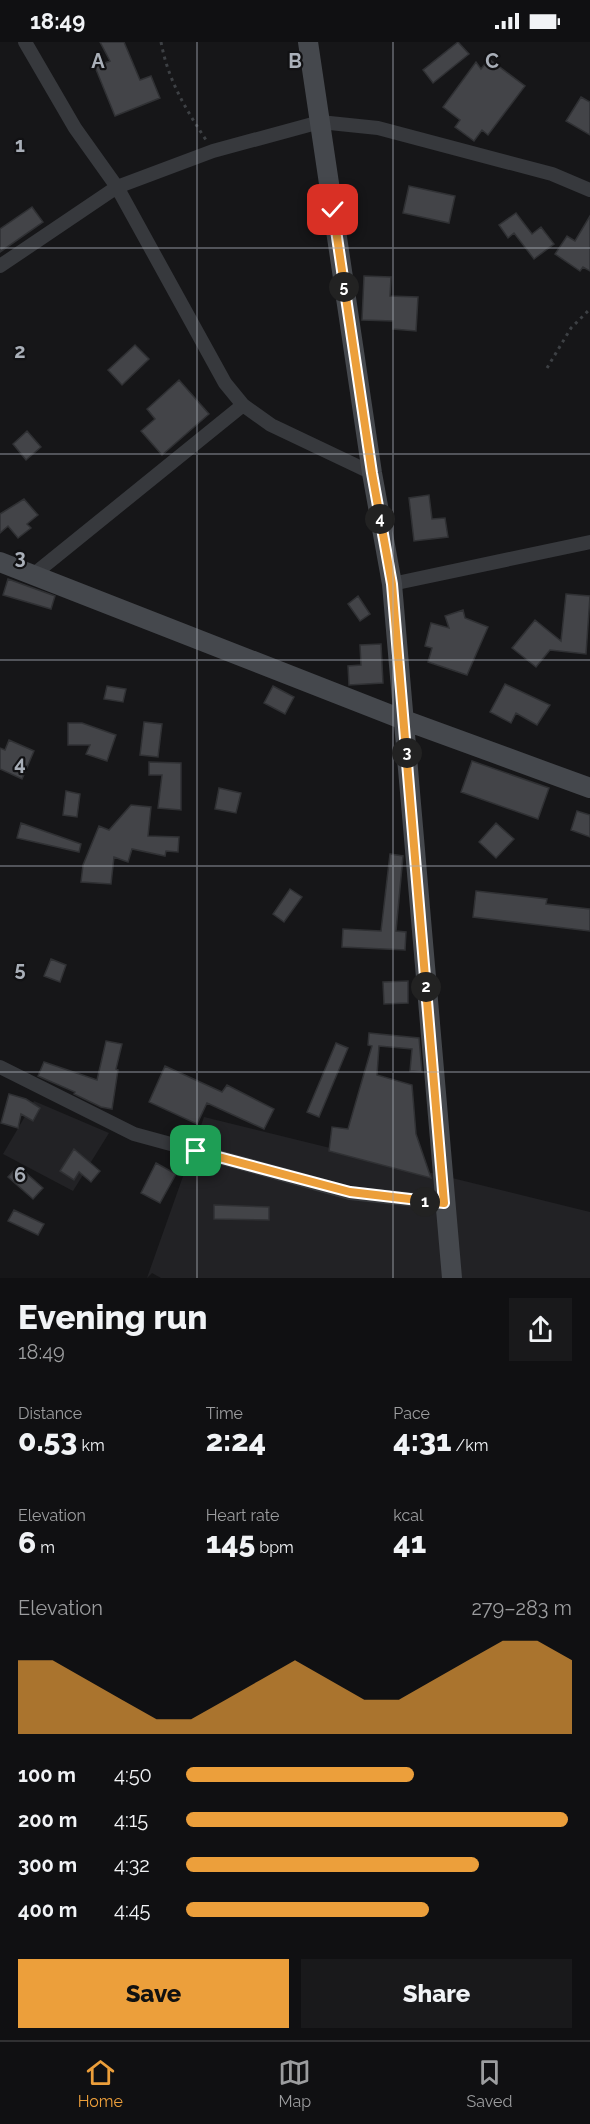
<!DOCTYPE html>
<html lang="en">
<head>
<meta charset="utf-8">
<style>
  :root { --surface:#101012; --page:#19191b; --text:#f1f3f6; --muted:#9c9d9f; --line:#303032; --accent:#ec9f3b }
  body { margin:0; font-family:Raleway,sans-serif; background:var(--page); color:var(--text); height:100vh; display:flex; flex-direction:column; font-size:22px; white-space:nowrap }
  * { box-sizing:border-box; margin:0 }
  p { font-size:20px; color:var(--muted) }
  .icon { flex:none; width:33px; height:33px; fill:none; stroke:currentColor; stroke-width:2; stroke-linecap:round; stroke-linejoin:round }
  .map { position:relative; height:1236px; overflow:hidden }
  .side { display:flex; flex-direction:column; background:var(--surface); flex:1 }
  .side>* { flex:none }
  .pin { position:absolute; display:grid; place-items:center; width:51px; height:51px; color:#fff; margin:-26px; border-radius:12px; box-shadow:0 3px 9px #0006 }
  .km { position:absolute; width:30px; height:30px; margin:-15px; border-radius:50%; background:#222; color:#fff; font-size:16px; line-height:30px; text-align:center }
  .round { display:grid; place-items:center; flex:none; width:63px; height:63px; border-radius:0px; background:var(--page) }
  .headline { display:flex; align-items:center; justify-content:space-between; height:102px; padding:0 18px }
  h1 { font-size:33px; font-weight:800; line-height:45px }
  .figures { display:grid; grid-template-columns:repeat(3,1fr); gap:9px; height:102px; padding:6px 18px }
  .figures div { display:grid; align-content:center }
  .figures b { font-size:30px; font-weight:800 }
  .figures small { font-size:16px; font-weight:400 }
  .figures p { font-size:16px }
  .chart { height:168px; padding:12px 18px }
  .chart p { display:flex; justify-content:space-between }
  .chart svg { width:100%; height:108px; margin-top:6px; fill:var(--accent); opacity:.7 }
  .cta { display:flex; gap:12px; margin-top:auto; padding:12px 18px }
  .cta a { flex:1; height:69px; border-radius:0px; background:var(--accent); color:#111; font-size:24px; font-weight:800; line-height:69px; text-align:center }
  .cta a+a { background:var(--page); color:var(--text) }
  ul { padding:0 18px; list-style:none; font-size:20px }
  li { display:grid; grid-template-columns:96px 72px 1fr; align-items:center; height:45px }
  li i { height:15px; border-radius:8px; background:var(--accent) }
  .status { display:flex; justify-content:space-between; align-items:center; height:42px; padding:0 30px; background:var(--surface); direction:ltr }
  .status svg { height:16px; fill:currentColor }
  .menu { display:flex; justify-content:space-around; align-items:center; height:84px; border-top:2px solid var(--line); background:var(--surface); font-size:16px; color:var(--muted) }
  .menu a { display:grid; justify-items:center; gap:3px }
  .menu .on { color:var(--accent) }
  .map>svg:first-child { display:block }
  .built { fill:#222225 }
  .building { fill:#434448; stroke:#303134; stroke-width:1.5 }
  .lines { fill:none; stroke-linecap:round; stroke-linejoin:round }
  .path { stroke:#3d4044; stroke-width:3; stroke-dasharray:3 4.5; stroke-linecap:butt }
  .street { stroke:#37393d; stroke-width:14 }
  .secondary { stroke:#45484d; stroke-width:20 }
  .route-casing { stroke:#fff; stroke-width:12 }
  .route { stroke:#ec9f3b; stroke-width:8 }
  .grid { fill:none; stroke:#a9afb8; stroke-width:1.5; stroke-opacity:0.55 }
  .grid-label { font-size:20px; text-anchor:middle; font-weight:bold; fill:#a9afb8; stroke:#111113; stroke-width:4.5; stroke-linejoin:round; paint-order:stroke }
</style>
</head>
<body>
<div class="status"><b>18:49</b><svg viewBox="0 0 49 12"><path d="M0 12V9h3v3zM5 12V6h3v6zM10 12V3h3v9zM15 12V0h3v12zM26 1h20v11H26zM47 4h2v5h-2z"/></svg></div>
<div class="map">
<svg width="590" height="1236" viewBox="0 0 590 1236">
  <rect width="100%" height="100%" fill="#161618"/>
  <!-- built -->
  <path class="built" d="M 34,1059 L 109,1091 L 73,1149 L 3,1112 Z
    M 204,1075 L 590,1170 L 590,1236 L 161,1236 L 152,1231 L 147,1236 Z"/>
  <!-- building -->
  <path class="building" d="M 100,0 L 124,0 L 140,38 L 151,34 L 160,56 L 115,74 L 95,25 L 110,19 Z
    M 458,0 L 469,12 L 433,41 L 423,28 Z
    M 489,17 L 525,44 L 488,93 L 482,88 L 474,99 L 455,85 L 460,78 L 443,65 L 476,20 L 481,27 Z
    M 581,55 L 590,60 L 590,93 L 566,79 Z
    M 409,144 L 455,154 L 449,181 L 403,171 Z
    M 32,165 L 43,180 L 0,210 L 0,187 Z
    M 516,171 L 532,192 L 541,185 L 554,202 L 534,217 L 514,191 L 508,196 L 499,183 Z
    M 590,174 L 590,229 L 583,225 L 580,229 L 555,212 L 567,194 L 575,199 Z
    M 364,234 L 391,235 L 390,254 L 418,255 L 416,289 L 393,287 L 393,279 L 362,278 Z
    M 135,303 L 149,317 L 122,343 L 108,328 Z
    M 179,338 L 209,372 L 162,413 L 141,389 L 155,377 L 147,367 Z
    M 27,389 L 41,405 L 26,418 L 13,402 Z
    M 429,453 L 432,477 L 445,476 L 448,495 L 414,499 L 409,456 Z
    M 24,457 L 38,473 L 27,482 L 31,486 L 18,496 L 8,484 L 0,491 L 0,472 Z
    M 8,537 L 55,554 L 51,567 L 3,553 Z
    M 566,552 L 590,554 L 586,612 L 550,608 L 536,625 L 512,606 L 535,578 L 561,599 Z
    M 358,554 L 370,572 L 360,579 L 348,562 Z
    M 463,568 L 465,576 L 488,585 L 467,633 L 428,620 L 432,606 L 425,604 L 431,581 L 449,586 L 445,574 Z
    M 381,602 L 383,641 L 349,643 L 348,624 L 361,623 L 360,603 Z
    M 505,642 L 550,663 L 537,683 L 516,671 L 511,681 L 490,670 Z
    M 107,644 L 126,647 L 123,660 L 104,657 Z
    M 273,644 L 294,655 L 285,672 L 264,661 Z
    M 144,680 L 162,682 L 158,715 L 140,713 Z
    M 68,681 L 82,681 L 116,693 L 107,719 L 86,712 L 90,703 L 68,703 Z
    M 9,698 L 34,709 L 22,737 L 0,727 L 0,706 L 5,708 Z
    M 472,719 L 549,746 L 538,777 L 461,750 Z
    M 149,720 L 181,721 L 181,768 L 158,766 L 162,733 L 149,733 Z
    M 219,746 L 241,751 L 236,771 L 215,767 Z
    M 66,749 L 80,752 L 77,775 L 63,773 Z
    M 131,763 L 151,765 L 148,794 L 179,795 L 178,810 L 166,809 L 165,814 L 132,807 L 128,820 L 114,815 L 111,842 L 81,840 L 83,823 L 99,784 L 109,788 Z
    M 577,769 L 590,773 L 590,795 L 571,788 Z
    M 21,781 L 81,802 L 79,810 L 17,796 Z
    M 496,781 L 514,797 L 496,816 L 479,800 Z
    M 390,812 L 403,814 L 396,889 L 406,890 L 405,908 L 342,905 L 343,887 L 381,889 Z
    M 290,847 L 302,855 L 284,880 L 273,872 Z
    M 476,849 L 547,857 L 546,862 L 590,867 L 590,889 L 473,875 Z
    M 51,917 L 66,923 L 60,940 L 44,934 Z
    M 408,939 L 408,961 L 384,962 L 383,940 Z
    M 369,991 L 419,996 L 422,1030 L 410,1029 L 412,1007 L 379,1004 L 377,1033 L 412,1043 L 416,1092 L 431,1136 L 329,1109 L 332,1085 L 348,1087 L 372,1004 L 368,1003 Z
    M 106,999 L 122,1002 L 116,1027 L 118,1028 L 112,1067 L 101,1065 L 74,1052 L 75,1050 L 38,1034 L 44,1020 L 97,1038 Z
    M 336,1001 L 348,1006 L 319,1075 L 307,1070 Z
    M 165,1024 L 222,1050 L 227,1043 L 274,1067 L 264,1087 L 207,1061 L 197,1082 L 149,1060 Z
    M 9,1052 L 26,1057 L 40,1066 L 33,1079 L 21,1072 L 18,1086 L 1,1081 Z
    M 74,1107 L 100,1129 L 91,1140 L 79,1130 L 74,1138 L 60,1129 Z
    M 156,1121 L 176,1132 L 160,1161 L 141,1151 Z
    M 18,1124 L 43,1146 L 33,1157 L 8,1135 Z
    M 214,1163 L 269,1165 L 269,1178 L 214,1177 Z
    M 14,1168 L 44,1182 L 38,1193 L 8,1179 Z"/>
  <g class="lines">
    <!-- path -->
    <path class="path" d="M 161,0 C 168,38 185,66 206,98
      M 547,326 L 571,286 L 590,267"/>
    <!-- street -->
    <path class="street" d="M 25,0 L 75,86 L 117,145 L 225,341 L 243,363 L 271,383 L 372,431
      M 0,224 L 117,145 L 213,109 L 320,80 L 378,86 L 552,132 L 590,148
      M 33,533 L 243,363
      M 392,542 L 590,500
      M 0,1025 L 134,1092 L 350,1151 L 444,1161"/>
    <!-- secondary -->
    <path class="secondary" d="M 308,0 L 372,431 L 392,542 L 452,1236
      M 0,520 L 404,678 L 590,746"/>
  </g>
  <g class="lines">
    <!-- route casing -->
    <g class="route-casing">
      <path id="route" d="M 196,1109 L 350,1150 L 444,1161 L 392,542 L 372,431 L 333,168"/>
    </g>
    <!-- route -->
    <use href="#route" class="route"/>
  </g>
  <!-- grid -->
  <path class="grid" d="M 197,0 L 197,1236M 393,0 L 393,1236M 0,206 L 590,206M 0,412 L 590,412M 0,618 L 590,618M 0,824 L 590,824M 0,1030 L 590,1030"/>
  <g class="grid-label">
    <text x="98" y="26">A</text>
    <text x="295" y="26">B</text>
    <text x="492" y="26">C</text>
    <text x="20" y="110">1</text>
    <text x="20" y="316">2</text>
    <text x="20" y="522">3</text>
    <text x="20" y="728">4</text>
    <text x="20" y="934">5</text>
    <text x="20" y="1140">6</text>
  </g>
</svg>
<div class="pin" style="left:196px;top:1109px;background:#1e9e55"><svg class="icon" aria-label="arrive" viewBox="0 0 24 24"><path d="M6 21V4h12l-3 4 3 4H6"/></svg></div>
<div class="pin" style="left:333px;top:168px;background:#d93025"><svg class="icon" aria-label="check" viewBox="0 0 24 24"><path d="M5 12l5 5 9-10"/></svg></div>
<b class="km" style="left:425px;top:1160px">1</b>
<b class="km" style="left:426px;top:945px">2</b>
<b class="km" style="left:407px;top:711px">3</b>
<b class="km" style="left:380px;top:477px">4</b>
<b class="km" style="left:344px;top:245px">5</b>
</div>
<section class="side">
<div class="headline"><div><h1>Evening run</h1><p>18:49</p></div><a class="round"><svg class="icon" aria-label="share" viewBox="0 0 24 24"><path d="M12 15V3M7 8l5-5 5 5M5 13v7h14v-7"/></svg></a></div>
<div class="figures">
<div><p>Distance</p><b>0.53<small> km</small></b></div>
<div><p>Time</p><b>2:24</b></div>
<div><p>Pace</p><b>4:31<small> /km</small></b></div>
</div>
<div class="figures">
<div><p>Elevation</p><b>6<small> m</small></b></div>
<div><p>Heart rate</p><b>145<small> bpm</small></b></div>
<div><p>kcal</p><b>41</b></div>
</div>
<div class="chart"><p><span>Elevation</span>279–283 m</p>
<svg viewBox="0 0 160 44" preserveAspectRatio="none"><path d="M0 44V14L10 14L20 22L30 30L40 38L50 38L60 30L70 22L80 14L90 22L100 30L110 30L120 22L130 14L140 6L150 6L160 14V44z"/></svg>
</div>
<ul>
<li><b>100 m</b>4:50<i style="width:59%"></i></li>
<li><b>200 m</b>4:15<i style="width:99%"></i></li>
<li><b>300 m</b>4:32<i style="width:76%"></i></li>
<li><b>400 m</b>4:45<i style="width:63%"></i></li>
</ul>
<div class="cta"><a>Save</a><a>Share</a></div>
</section>
<nav class="menu">
<a class="on"><svg class="icon" aria-label="home" viewBox="0 0 24 24"><path d="M3 11l9-7 9 7M6 9v11h12V9"/></svg>Home</a>
<a><svg class="icon" aria-label="map" viewBox="0 0 24 24"><path d="M3 6l6-2 6 2 6-2v14l-6 2-6-2-6 2zM9 4v14M15 6v14"/></svg>Map</a>
<a><svg class="icon" aria-label="saved" viewBox="0 0 24 24"><path d="M7 4h10v16l-5-4-5 4z"/></svg>Saved</a>
</nav>
</body>
</html>
